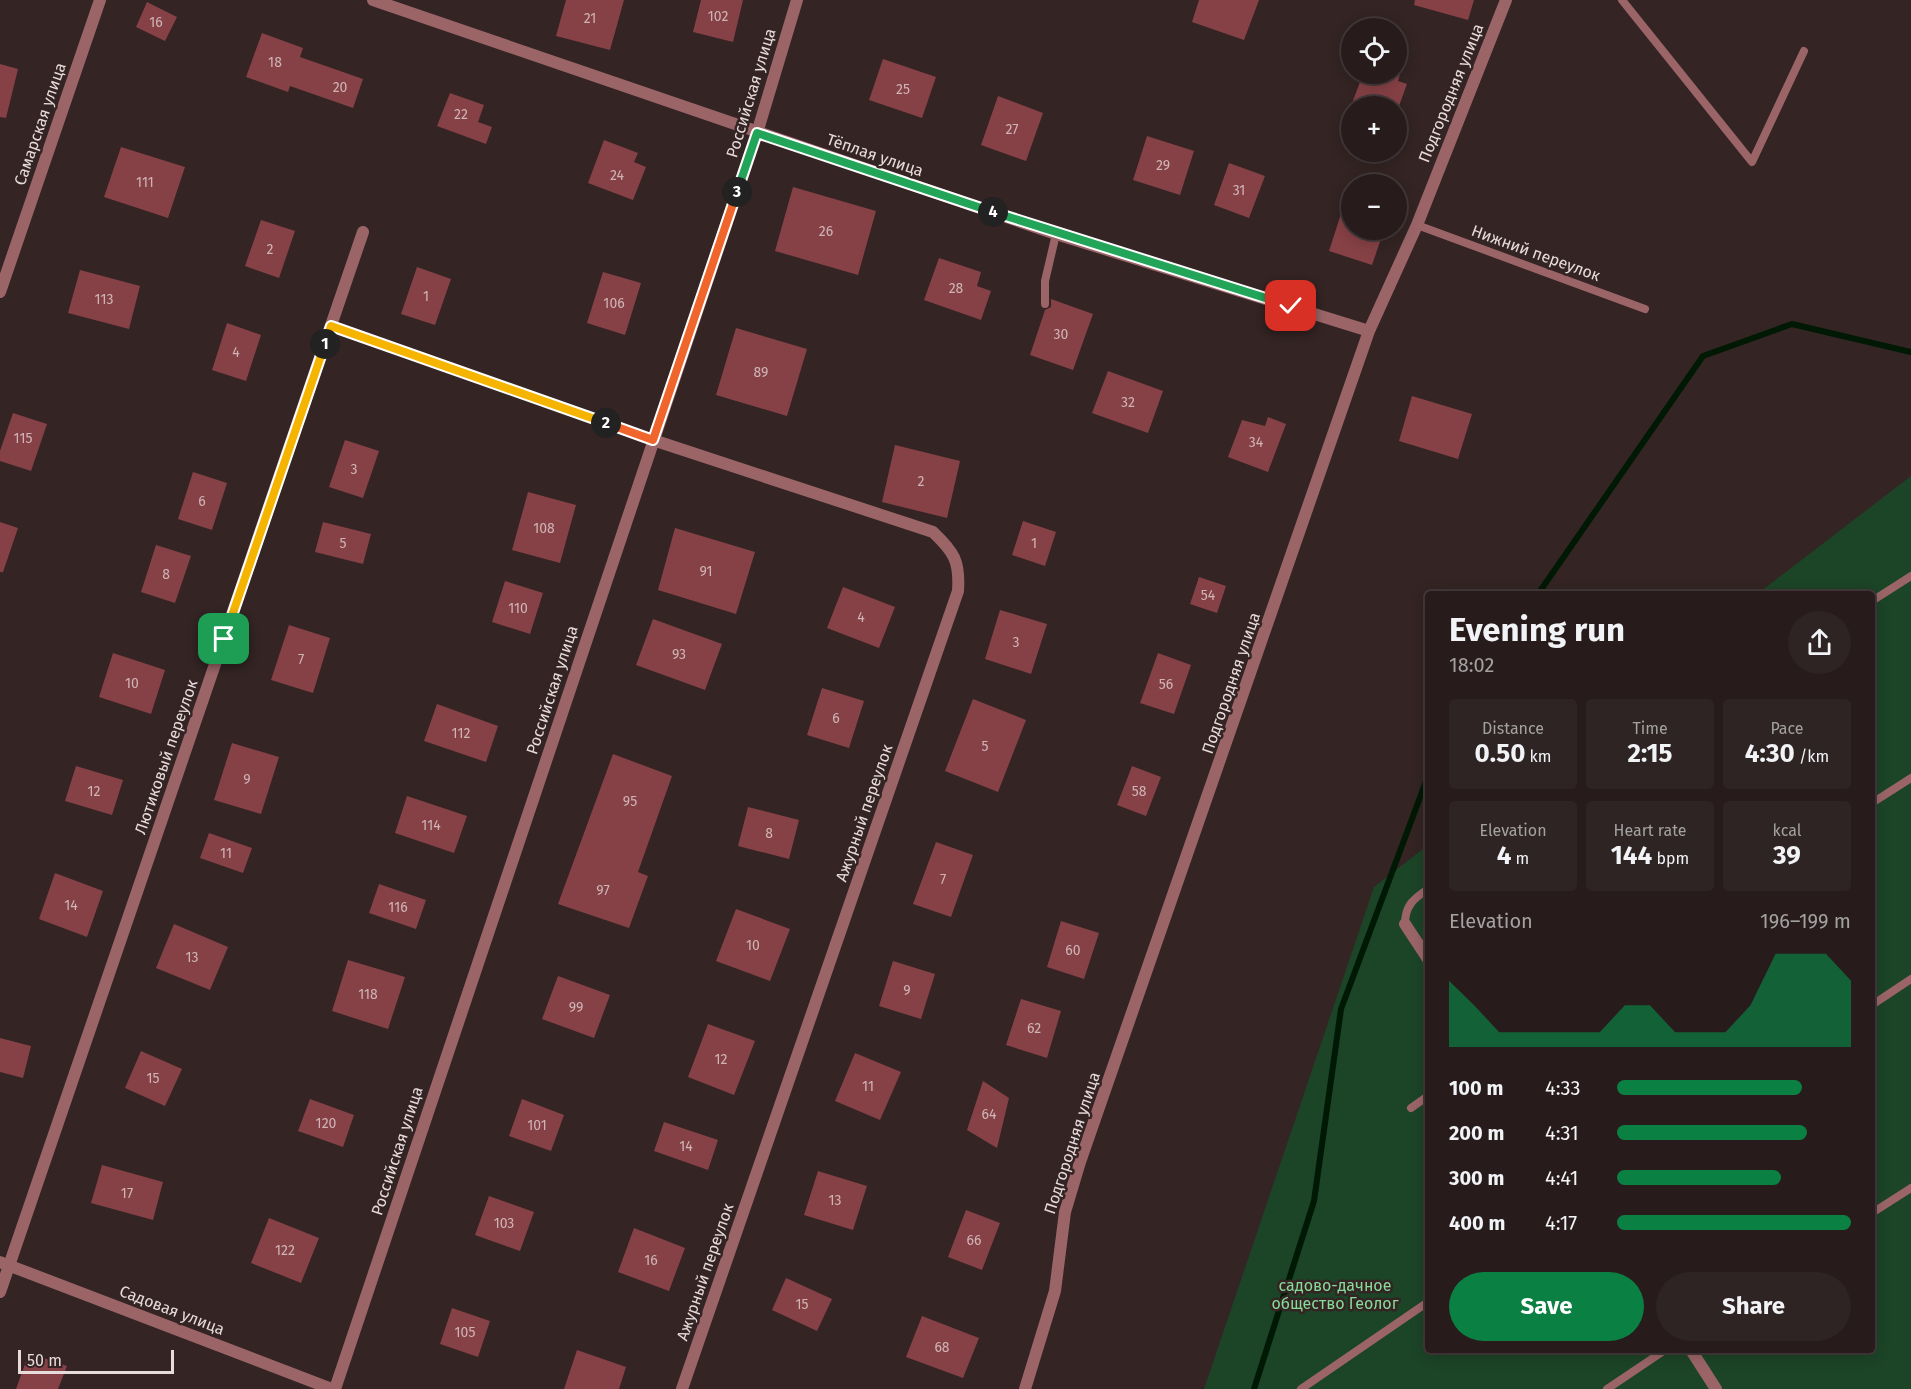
<!DOCTYPE html>
<html lang="en">
<head>
<meta charset="utf-8">
<style>
  :root { --surface:#271b1b; --page:#2f2424; --text:#f1f3f6; --muted:#a4a1a3; --line:#43393a; --accent:#0b8043 }
  body { margin:0; font-family:"Fira Sans",sans-serif; background:var(--page); color:var(--text); height:100vh; display:flex; flex-direction:column; font-size:22px; white-space:nowrap }
  * { box-sizing:border-box; margin:0 }
  p { font-size:20px; color:var(--muted) }
  .icon { flex:none; width:33px; height:33px; fill:none; stroke:currentColor; stroke-width:2; stroke-linecap:round; stroke-linejoin:round }
  .map { position:relative; flex:1; overflow:hidden }
  .side { position:absolute; left:1425px; top:591px; width:450px; height:762px; display:flex; flex-direction:column; background:var(--surface); border-radius:6px; box-shadow:0 3px 15px #0003,0 0 0 2px var(--line) }
  .side>* { flex:none }
  .tools { position:absolute; left:1341px; top:18px; display:grid; gap:12px }
  .tools a { display:grid; place-items:center; width:66px; height:66px; border-radius:50%; background:var(--surface); box-shadow:0 3px 15px #0003,0 0 0 2px var(--line); font-size:30px }
  .scale { position:absolute; left:18px; bottom:15px; width:156px; box-sizing:border-box; padding-left:6px; border:3px solid #e7dbdb; border-top:0; font-size:16px; line-height:21px; white-space:nowrap; color:#e7dbdb; -webkit-text-stroke:4px #342424; paint-order:stroke }
  .pin { position:absolute; display:grid; place-items:center; width:51px; height:51px; color:#fff; margin:-26px; border-radius:12px; box-shadow:0 3px 9px #0006 }
  .km { position:absolute; width:30px; height:30px; margin:-15px; border-radius:50%; background:#222; color:#fff; font-size:16px; line-height:30px; text-align:center }
  .round { display:grid; place-items:center; flex:none; width:63px; height:63px; border-radius:32px; background:var(--page) }
  .overview { display:flex; align-items:center; justify-content:space-between; height:102px; padding:0 24px }
  h1 { font-size:33px; font-weight:700; line-height:45px }
  .figures { display:grid; grid-template-columns:repeat(3,1fr); gap:9px; height:102px; padding:6px 24px }
  .figures div { display:grid; align-content:center; border-radius:6px; background:var(--page); text-align:center }
  .figures b { font-size:26px; font-weight:700 }
  .figures small { font-size:16px; font-weight:400 }
  .figures p { font-size:16px }
  .chart { height:168px; padding:12px 24px }
  .chart p { display:flex; justify-content:space-between }
  .chart svg { width:100%; height:108px; margin-top:6px; fill:var(--accent); opacity:.7 }
  .button { display:flex; gap:12px; margin-top:auto; padding:12px 24px }
  .button a { flex:1; height:69px; border-radius:36px; background:var(--accent); color:#fff; font-size:24px; font-weight:700; line-height:69px; text-align:center }
  .button a+a { background:var(--page); color:var(--text) }
  ul { padding:0 24px; list-style:none; font-size:20px }
  li { display:grid; grid-template-columns:96px 72px 1fr; align-items:center; height:45px }
  li i { height:15px; border-radius:8px; background:var(--accent) }
  .map>svg:first-child { display:block }
  .green { fill:#1c4427 }
  .lines { fill:none; stroke-linecap:round; stroke-linejoin:round }
  .stream { stroke:#001904; stroke-width:6 }
  .building { fill:#864146 }
  .service { stroke:#9b6568; stroke-width:8 }
  .minor { stroke:#9b6568; stroke-width:12 }
  .tertiary { stroke:#9b6568; stroke-width:12 }
  .split-1-casing { stroke:#fff; stroke-width:12 }
  .split-2-casing { stroke:#fff; stroke-width:12 }
  .split-3-casing { stroke:#fff; stroke-width:12 }
  .split-4-casing { stroke:#fff; stroke-width:12 }
  .split-5-casing { stroke:#fff; stroke-width:12 }
  .split-1 { stroke:#f5b400; stroke-width:8 }
  .split-2 { stroke:#f5b400; stroke-width:8 }
  .split-3 { stroke:#f0652b; stroke-width:8 }
  .split-4 { stroke:#22a559; stroke-width:8 }
  .split-5 { stroke:#22a559; stroke-width:8 }
  .labels { text-anchor:middle; dominant-baseline:central; stroke-width:5; stroke-linejoin:round; paint-order:stroke }
  .number-label { font-size:14px; fill:#cfb4b6 }
  .street-label { font-size:16px; fill:#e7dbdb; stroke:#342424 }
  .park-label { font-size:16px; fill:#86db98; stroke:#342424 }
</style>
</head>
<body>
<div class="map">
<svg width="1911" height="1389" viewBox="0 0 1911 1389">
  <rect width="100%" height="100%" fill="#342424"/>
  <!-- green -->
  <path class="green" d="M 1911,476 L 1911,1389 L 1204,1389 L 1374,887 L 1428,845 L 1428,1350 L 1872,1350 L 1872,594 L 1757,594 Z"/>
  <g class="lines">
    <!-- stream -->
    <path class="stream" d="M 1538,594 L 1703,356 L 1792,324 L 1911,352
      M 1254,1389 L 1314,1201 L 1341,1009 L 1428,776"/>
  </g>
  <!-- building -->
  <path class="building" d="M 566,0 L 624,0 L 610,50 L 556,36 Z
    M 701,0 L 743,0 L 733,42 L 693,32 Z
    M 1199,0 L 1259,0 L 1244,40 L 1192,22 Z
    M 1415,0 L 1474,0 L 1468,20 L 1414,5 Z
    M 147,2 L 177,17 L 165,41 L 136,27 Z
    M 262,33 L 303,48 L 300,57 L 363,79 L 353,108 L 290,86 L 288,92 L 246,77 Z
    M 883,59 L 936,77 L 922,118 L 869,100 Z
    M 0,64 L 18,69 L 6,118 L 0,117 Z
    M 1363,74 L 1400,74 L 1398,81 L 1407,84 L 1399,106 L 1351,106 Z
    M 450,93 L 484,105 L 478,122 L 492,127 L 486,144 L 437,126 Z
    M 998,96 L 1043,113 L 1026,161 L 981,145 Z
    M 1147,136 L 1194,151 L 1180,195 L 1133,180 Z
    M 604,140 L 638,153 L 634,162 L 646,167 L 633,200 L 588,183 Z
    M 121,147 L 185,167 L 168,218 L 104,197 Z
    M 1229,163 L 1265,176 L 1249,218 L 1214,205 Z
    M 793,187 L 876,211 L 858,275 L 775,251 Z
    M 1348,192 L 1352,192 L 1352,230 L 1384,230 L 1372,265 L 1329,251 Z
    M 261,220 L 295,231 L 279,278 L 245,266 Z
    M 939,258 L 981,272 L 977,286 L 991,291 L 981,320 L 924,300 Z
    M 417,267 L 451,279 L 435,325 L 401,314 Z
    M 80,270 L 140,286 L 129,329 L 68,313 Z
    M 603,272 L 641,283 L 625,335 L 587,323 Z
    M 1051,299 L 1093,314 L 1073,370 L 1030,355 L 1045,310 L 1051,307 Z
    M 227,323 L 261,335 L 246,381 L 212,370 Z
    M 736,328 L 807,349 L 787,416 L 716,395 Z
    M 1108,371 L 1163,391 L 1148,433 L 1092,413 Z
    M 1412,396 L 1472,414 L 1458,459 L 1399,441 Z
    M 13,413 L 47,424 L 31,471 L 0,461 L 0,451 Z
    M 1268,417 L 1286,424 L 1268,472 L 1228,457 L 1242,420 L 1265,426 Z
    M 345,440 L 379,451 L 363,498 L 329,487 Z
    M 895,445 L 960,461 L 947,518 L 882,502 Z
    M 193,472 L 227,483 L 212,530 L 178,519 Z
    M 528,492 L 576,505 L 560,563 L 512,550 Z
    M 1023,521 L 1056,532 L 1045,566 L 1012,555 Z
    M 0,522 L 18,528 L 3,572 L 0,572 Z
    M 323,522 L 371,534 L 363,564 L 315,552 Z
    M 675,528 L 755,552 L 736,614 L 658,590 Z
    M 156,545 L 191,556 L 175,603 L 141,592 Z
    M 1199,577 L 1226,586 L 1217,613 L 1190,604 Z
    M 505,581 L 543,593 L 530,634 L 492,622 Z
    M 843,587 L 895,607 L 879,648 L 827,628 Z
    M 1000,610 L 1047,624 L 1031,674 L 985,659 Z
    M 653,619 L 722,644 L 705,690 L 636,665 Z
    M 289,625 L 330,638 L 313,693 L 271,680 Z
    M 113,653 L 165,670 L 151,714 L 99,697 Z
    M 1158,653 L 1191,665 L 1174,714 L 1140,703 Z
    M 822,688 L 864,701 L 849,748 L 807,735 Z
    M 973,699 L 1026,720 L 998,792 L 945,771 Z
    M 437,704 L 498,726 L 486,762 L 424,741 Z
    M 232,743 L 279,757 L 261,814 L 214,800 Z
    M 613,754 L 672,776 L 638,872 L 648,876 L 629,928 L 558,904 Z
    M 76,766 L 123,780 L 112,815 L 65,801 Z
    M 1132,766 L 1161,777 L 1146,816 L 1117,805 Z
    M 407,796 L 467,816 L 454,853 L 395,833 Z
    M 748,807 L 799,820 L 789,859 L 738,846 Z
    M 209,833 L 252,848 L 243,873 L 200,858 Z
    M 936,842 L 973,855 L 951,917 L 913,904 Z
    M 55,873 L 103,891 L 87,937 L 39,919 Z
    M 379,884 L 426,900 L 416,929 L 369,913 Z
    M 736,909 L 790,929 L 770,981 L 716,961 Z
    M 1061,921 L 1099,933 L 1084,979 L 1047,967 Z
    M 174,924 L 228,947 L 210,990 L 156,968 Z
    M 348,960 L 405,977 L 388,1029 L 332,1011 Z
    M 893,961 L 935,974 L 921,1019 L 879,1006 Z
    M 558,976 L 610,995 L 594,1038 L 542,1019 Z
    M 1021,999 L 1061,1011 L 1047,1058 L 1006,1045 Z
    M 708,1024 L 755,1041 L 734,1095 L 688,1077 Z
    M 0,1038 L 31,1046 L 23,1078 L 0,1072 Z
    M 141,1051 L 182,1069 L 165,1106 L 125,1088 Z
    M 855,1053 L 901,1072 L 880,1120 L 835,1101 Z
    M 983,1081 L 1009,1098 L 997,1148 L 967,1130 Z
    M 310,1099 L 354,1115 L 343,1147 L 298,1131 Z
    M 522,1099 L 564,1115 L 551,1151 L 509,1136 Z
    M 664,1122 L 718,1140 L 708,1170 L 654,1151 Z
    M 102,1165 L 163,1182 L 153,1220 L 91,1203 Z
    M 818,1171 L 867,1186 L 853,1230 L 804,1215 Z
    M 489,1196 L 534,1212 L 520,1251 L 475,1235 Z
    M 966,1210 L 1000,1223 L 982,1270 L 948,1257 Z
    M 269,1218 L 319,1238 L 301,1283 L 251,1263 Z
    M 634,1228 L 685,1248 L 669,1291 L 618,1272 Z
    M 786,1278 L 832,1299 L 817,1331 L 772,1310 Z
    M 452,1308 L 490,1321 L 478,1357 L 440,1344 Z
    M 922,1316 L 979,1338 L 963,1378 L 906,1357 Z
    M 577,1350 L 626,1367 L 619,1389 L 564,1389 Z
    M 29,1353 L 67,1366 L 58,1389 L 16,1389 Z"/>
  <g class="lines">
    <!-- service -->
    <path class="service" d="M 1622,0 L 1752,162 L 1804,51
      M 1417,225 L 1645,309
      M 1045,304 L 1045,281 L 1056,234
      M 331,326 L 653,440
      M 1872,601 L 1911,576
      M 1872,803 L 1911,778
      M 1405,924 C 1405,906 1413,899 1428,889
      M 1872,1005 L 1911,979
      M 1411,1108 L 1428,1096
      M 1872,1213 L 1911,1188
      M 1301,1389 L 1428,1302
      M 1607,1389 L 1665,1350"/>
    <!-- minor -->
    <path class="minor" d="M 373,0 L 1056,234 L 1369,331
      M 0,292 L 100,0
      M 653,440 L 933,532 C 954,552 960,561 958,591 L 682,1389
      M 1405,924 L 1428,959
      M 0,1292 L 363,232
      M 1691,1350 L 1716,1389
      M 1025,1389 L 1055,1291 L 1065,1212 L 1080,1162 L 1369,331 L 1417,225 L 1506,0"/>
    <!-- tertiary -->
    <path class="tertiary" d="M 0,1262 L 332,1389
      M 335,1389 L 757,133 L 797,0"/>
  </g>
  <g class="lines">
    <!-- split-1 casing -->
    <g class="split-1-casing">
      <path id="split-1" d="M 224,639 L 325,344"/>
    </g>
    <!-- split-2 casing -->
    <g class="split-2-casing">
      <path id="split-2" d="M 325,344 L 331,326 L 606,423"/>
    </g>
    <!-- split-3 casing -->
    <g class="split-3-casing">
      <path id="split-3" d="M 606,423 L 653,440 L 737,192"/>
    </g>
    <!-- split-4 casing -->
    <g class="split-4-casing">
      <path id="split-4" d="M 737,192 L 757,133 L 993,212"/>
    </g>
    <!-- split-5 casing -->
    <g class="split-5-casing">
      <path id="split-5" d="M 993,212 L 1291,306"/>
    </g>
    <!-- split-1 -->
    <use href="#split-1" class="split-1"/>
    <!-- split-2 -->
    <use href="#split-2" class="split-2"/>
    <!-- split-3 -->
    <use href="#split-3" class="split-3"/>
    <!-- split-4 -->
    <use href="#split-4" class="split-4"/>
    <!-- split-5 -->
    <use href="#split-5" class="split-5"/>
  </g>
  <g class="labels">
    <!-- number labels -->
    <g class="number-label">
      <text x="718" y="16">102</text>
      <text x="590" y="18">21</text>
      <text x="156" y="22">16</text>
      <text x="275" y="62">18</text>
      <text x="340" y="87">20</text>
      <text x="903" y="89">25</text>
      <text x="461" y="114">22</text>
      <text x="1012" y="129">27</text>
      <text x="1163" y="165">29</text>
      <text x="617" y="175">24</text>
      <text x="145" y="182">111</text>
      <text x="1239" y="190">31</text>
      <text x="826" y="231">26</text>
      <text x="270" y="249">2</text>
      <text x="956" y="288">28</text>
      <text x="426" y="296">1</text>
      <text x="104" y="299">113</text>
      <text x="614" y="303">106</text>
      <text x="1061" y="334">30</text>
      <text x="236" y="352">4</text>
      <text x="761" y="372">89</text>
      <text x="1128" y="402">32</text>
      <text x="23" y="438">115</text>
      <text x="1256" y="442">34</text>
      <text x="354" y="469">3</text>
      <text x="921" y="481">2</text>
      <text x="202" y="501">6</text>
      <text x="544" y="528">108</text>
      <text x="343" y="543">5</text>
      <text x="1034" y="543">1</text>
      <text x="706" y="571">91</text>
      <text x="166" y="574">8</text>
      <text x="1208" y="595">54</text>
      <text x="518" y="608">110</text>
      <text x="861" y="617">4</text>
      <text x="1016" y="642">3</text>
      <text x="679" y="654">93</text>
      <text x="301" y="659">7</text>
      <text x="132" y="683">10</text>
      <text x="1166" y="684">56</text>
      <text x="836" y="718">6</text>
      <text x="461" y="733">112</text>
      <text x="985" y="746">5</text>
      <text x="247" y="779">9</text>
      <text x="94" y="791">12</text>
      <text x="1139" y="791">58</text>
      <text x="630" y="801">95</text>
      <text x="431" y="825">114</text>
      <text x="769" y="833">8</text>
      <text x="226" y="853">11</text>
      <text x="943" y="879">7</text>
      <text x="603" y="890">97</text>
      <text x="71" y="905">14</text>
      <text x="398" y="907">116</text>
      <text x="753" y="945">10</text>
      <text x="1073" y="950">60</text>
      <text x="192" y="957">13</text>
      <text x="907" y="990">9</text>
      <text x="368" y="994">118</text>
      <text x="576" y="1007">99</text>
      <text x="1034" y="1028">62</text>
      <text x="721" y="1059">12</text>
      <text x="153" y="1078">15</text>
      <text x="868" y="1086">11</text>
      <text x="989" y="1114">64</text>
      <text x="326" y="1123">120</text>
      <text x="537" y="1125">101</text>
      <text x="686" y="1146">14</text>
      <text x="127" y="1193">17</text>
      <text x="835" y="1200">13</text>
      <text x="504" y="1223">103</text>
      <text x="974" y="1240">66</text>
      <text x="285" y="1250">122</text>
      <text x="651" y="1260">16</text>
      <text x="802" y="1304">15</text>
      <text x="465" y="1332">105</text>
      <text x="942" y="1347">68</text>
    </g>
    <!-- street labels -->
    <g class="street-label">
      <text transform="translate(751 93) rotate(-73)">Российская улица</text>
      <text transform="translate(1451 93) rotate(-68)">Подгородняя улица</text>
      <text transform="translate(40 124) rotate(-71)">Самарская улица</text>
      <text transform="translate(875 155) rotate(19)">Тёплая улица</text>
      <text transform="translate(1536 253) rotate(20)">Нижний переулок</text>
      <text transform="translate(1231 683) rotate(-71)">Подгородняя улица</text>
      <text transform="translate(552 690) rotate(-72)">Российская улица</text>
      <text transform="translate(166 757) rotate(-71)">Лютиковый переулок</text>
      <text transform="translate(864 813) rotate(-71)">Ажурный переулок</text>
      <text transform="translate(1072 1143) rotate(-72)">Подгородняя улица</text>
      <text transform="translate(397 1151) rotate(-72)">Российская улица</text>
      <text transform="translate(705 1272) rotate(-71)">Ажурный переулок</text>
      <text transform="translate(172 1310) rotate(21)">Садовая улица</text>
    </g>
    <!-- park labels -->
    <g class="park-label">
      <text x="1335" y="1285">садово-дачное<tspan x="1335" dy="18">общество Геолог</tspan></text>
    </g>
  </g>
</svg>
<div class="tools">
<a><svg class="icon" aria-label="locate" viewBox="0 0 24 24"><circle cx="12" cy="12" r="6"/><path d="M12 2v4M12 18v4M2 12h4M18 12h4"/></svg></a>
<a>+</a>
<a>−</a>
</div>
<div class="scale">50 m</div>
<div class="pin" style="left:224px;top:639px;background:#1e9e55"><svg class="icon" aria-label="arrive" viewBox="0 0 24 24"><path d="M6 21V4h12l-3 4 3 4H6"/></svg></div>
<div class="pin" style="left:1291px;top:306px;background:#d93025"><svg class="icon" aria-label="check" viewBox="0 0 24 24"><path d="M5 12l5 5 9-10"/></svg></div>
<b class="km" style="left:325px;top:344px">1</b>
<b class="km" style="left:606px;top:423px">2</b>
<b class="km" style="left:737px;top:192px">3</b>
<b class="km" style="left:993px;top:212px">4</b>
<section class="side">
<div class="overview"><div><h1>Evening run</h1><p>18:02</p></div><a class="round"><svg class="icon" aria-label="share" viewBox="0 0 24 24"><path d="M12 15V3M7 8l5-5 5 5M5 13v7h14v-7"/></svg></a></div>
<div class="figures">
<div><p>Distance</p><b>0.50<small> km</small></b></div>
<div><p>Time</p><b>2:15</b></div>
<div><p>Pace</p><b>4:30<small> /km</small></b></div>
</div>
<div class="figures">
<div><p>Elevation</p><b>4<small> m</small></b></div>
<div><p>Heart rate</p><b>144<small> bpm</small></b></div>
<div><p>kcal</p><b>39</b></div>
</div>
<div class="chart"><p><span>Elevation</span>196–199 m</p>
<svg viewBox="0 0 160 44" preserveAspectRatio="none"><path d="M0 44V17L10 27L20 38L30 38L40 38L50 38L60 38L70 27L80 27L90 38L100 38L110 38L120 27L130 6L140 6L150 6L160 17V44z"/></svg>
</div>
<ul>
<li><b>100 m</b>4:33<i style="width:79%"></i></li>
<li><b>200 m</b>4:31<i style="width:81%"></i></li>
<li><b>300 m</b>4:41<i style="width:70%"></i></li>
<li><b>400 m</b>4:17<i style="width:100%"></i></li>
</ul>
<div class="button"><a>Save</a><a>Share</a></div>
</section>
</div>
</body>
</html>
